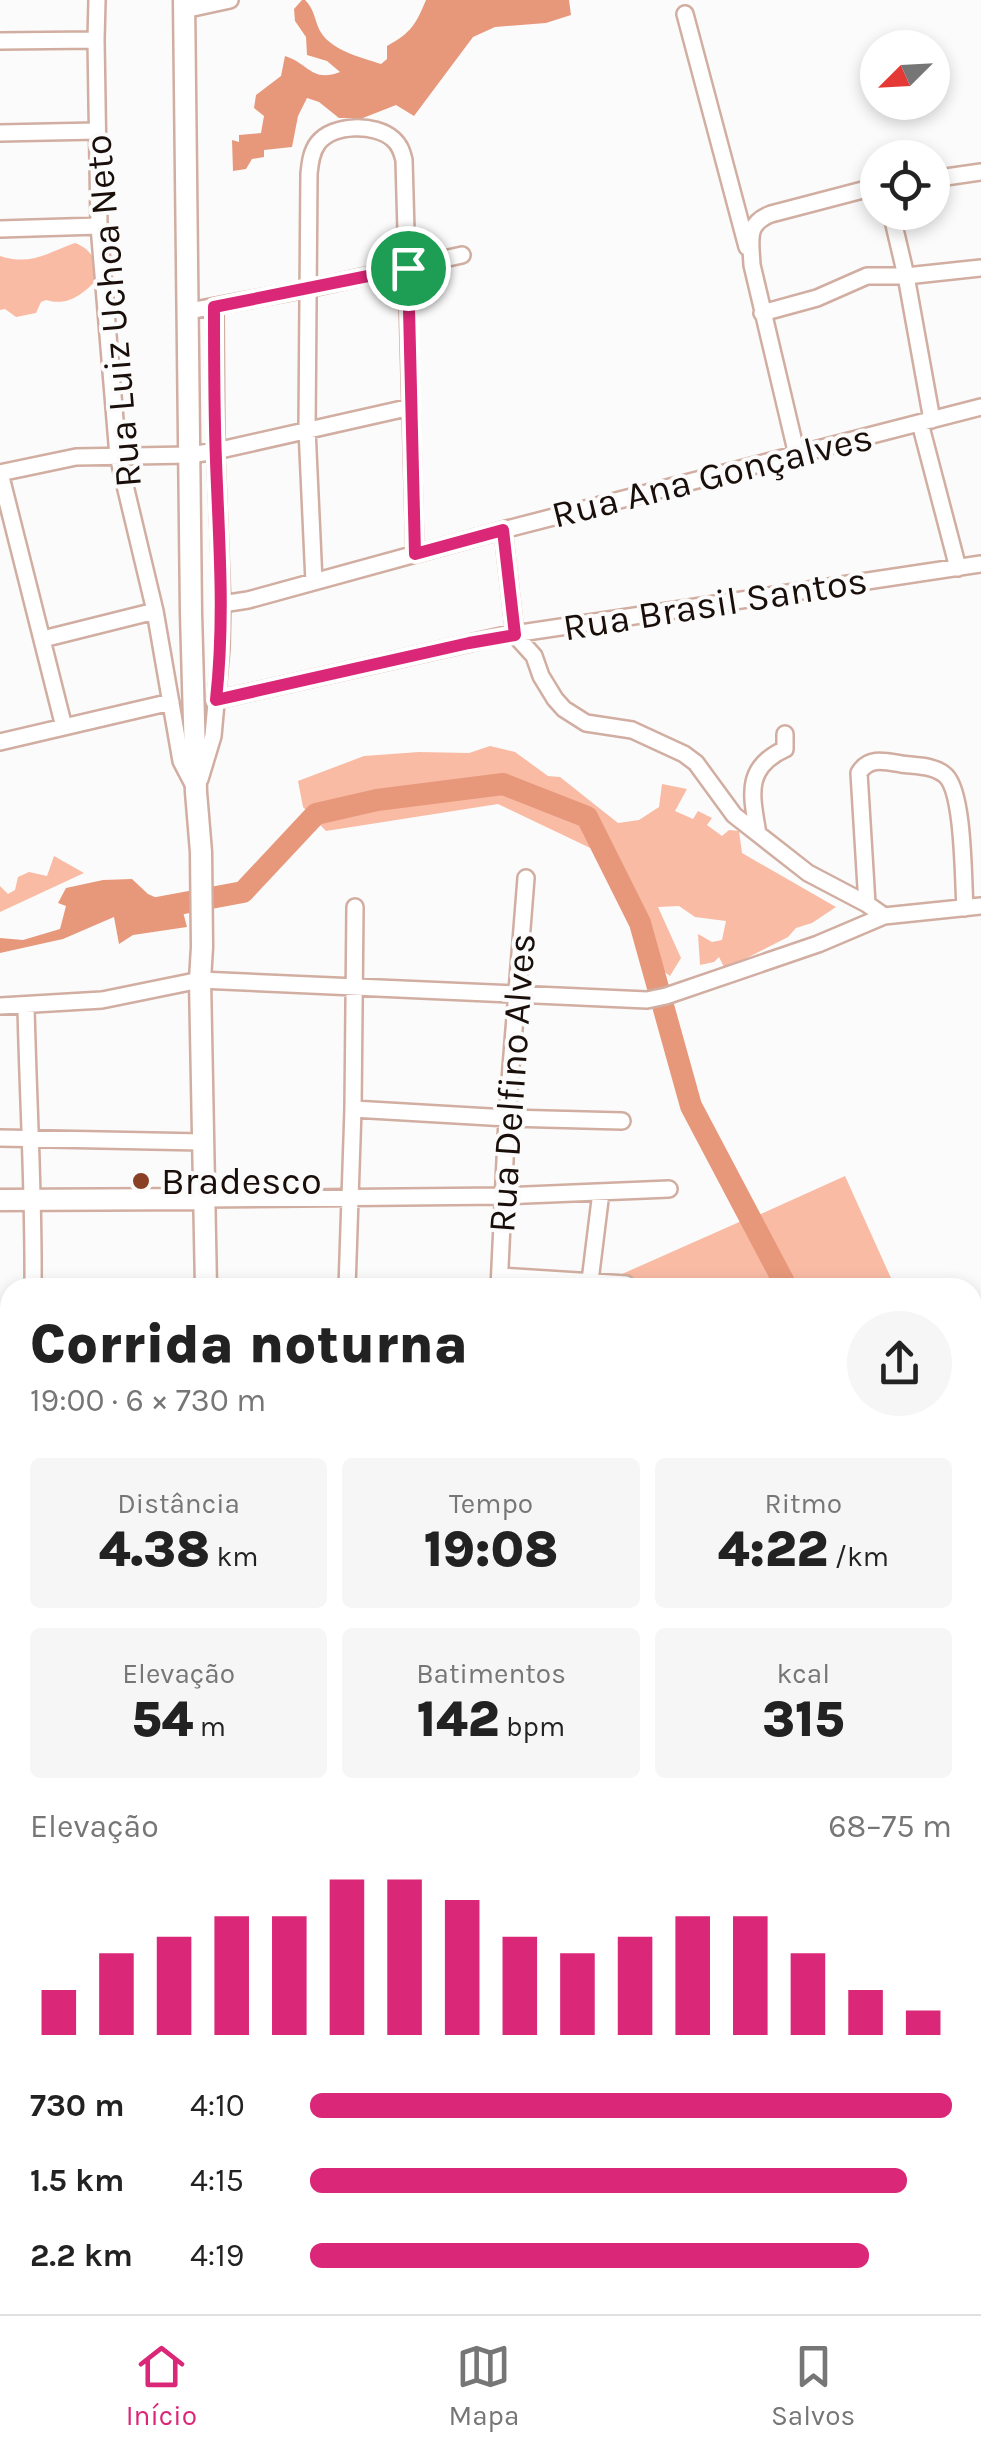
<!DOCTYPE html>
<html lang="pt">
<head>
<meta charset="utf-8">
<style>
  :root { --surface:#fff; --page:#f6f6f6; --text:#222; --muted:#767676; --line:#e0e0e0; --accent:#db2777 }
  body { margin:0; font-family:Karla,sans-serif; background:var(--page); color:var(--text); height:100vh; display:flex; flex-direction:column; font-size:38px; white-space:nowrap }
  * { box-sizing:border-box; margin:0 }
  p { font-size:32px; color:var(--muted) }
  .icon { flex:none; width:55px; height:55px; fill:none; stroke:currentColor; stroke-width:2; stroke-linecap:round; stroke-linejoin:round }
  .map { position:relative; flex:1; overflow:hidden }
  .side { position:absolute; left:0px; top:1278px; width:982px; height:1038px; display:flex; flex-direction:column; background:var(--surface); border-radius:30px 30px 0 0; box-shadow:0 5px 15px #0003 }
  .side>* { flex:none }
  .needle { width:65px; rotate:246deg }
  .fabs { position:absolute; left:860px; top:30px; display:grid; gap:20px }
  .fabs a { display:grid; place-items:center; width:90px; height:90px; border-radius:50%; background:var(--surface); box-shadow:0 5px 15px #0003; font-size:50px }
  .pin { position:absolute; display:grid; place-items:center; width:85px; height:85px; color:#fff; margin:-42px; border:5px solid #fff; border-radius:50%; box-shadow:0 2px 10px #0007 }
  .round { display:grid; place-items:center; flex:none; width:105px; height:105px; border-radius:52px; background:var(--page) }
  .headline { display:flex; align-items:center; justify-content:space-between; height:170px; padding:0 30px }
  h1 { font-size:55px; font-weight:800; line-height:75px }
  .figures { display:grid; grid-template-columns:repeat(3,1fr); gap:15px; height:170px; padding:10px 30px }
  .figures div { display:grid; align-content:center; border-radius:10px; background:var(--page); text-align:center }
  .figures b { font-size:50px; font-weight:800 }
  .figures small { font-size:28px; font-weight:400 }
  .figures p { font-size:28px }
  .chart { height:280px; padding:20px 30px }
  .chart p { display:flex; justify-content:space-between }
  .chart svg { width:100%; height:180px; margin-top:10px; stroke:var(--accent); stroke-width:6 }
  ul { padding:0 30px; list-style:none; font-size:32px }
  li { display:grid; grid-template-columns:160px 120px 1fr; align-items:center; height:75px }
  li i { height:25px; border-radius:12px; background:var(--accent) }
  .tabs { display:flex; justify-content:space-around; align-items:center; height:140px; border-top:2px solid var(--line); background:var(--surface); font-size:28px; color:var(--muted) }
  .tabs a { display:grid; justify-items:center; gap:5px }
  .tabs .active { color:var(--accent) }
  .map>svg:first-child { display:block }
  .green { fill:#f9bba4 }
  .water { fill:#e7987b }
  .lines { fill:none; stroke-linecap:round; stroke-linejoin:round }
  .river { stroke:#e7987b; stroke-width:22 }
  .minor-casing { stroke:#d1aea1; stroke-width:20 }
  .major-casing { stroke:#d1aea1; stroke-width:25 }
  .highway-casing { stroke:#d1aea1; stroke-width:28 }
  .minor { stroke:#fff; stroke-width:15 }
  .major { stroke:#fff; stroke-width:20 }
  .highway { stroke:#fff; stroke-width:22 }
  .route-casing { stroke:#fff; stroke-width:20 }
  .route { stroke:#db2777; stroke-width:12 }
  .poi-dot { fill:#894024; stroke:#fbfbfb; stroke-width:4 }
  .labels { text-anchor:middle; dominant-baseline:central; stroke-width:8; stroke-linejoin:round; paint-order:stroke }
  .street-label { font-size:38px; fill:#190e09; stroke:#fbfbfb }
  .poi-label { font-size:38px; fill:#190e09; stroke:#fbfbfb; text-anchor:start }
</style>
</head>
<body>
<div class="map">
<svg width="981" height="2314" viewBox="0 0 981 2314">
  <rect width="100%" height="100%" fill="#fbfbfb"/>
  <!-- green -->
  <path class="green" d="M 75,243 C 93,250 95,260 99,278 C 83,293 70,307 46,300 L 41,302 L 36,313 L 16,317 L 5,309 L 0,310 L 0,256 C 32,266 46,253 75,243 Z
    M 490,746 L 515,752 L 548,776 L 560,777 L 618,823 L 639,820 L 659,807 L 662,784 L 687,789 L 675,811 L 693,819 L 698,811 L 712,818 L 707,825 L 722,836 L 729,830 L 739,831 L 742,853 L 836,907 L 812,923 L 796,928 L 788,937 L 725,969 L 719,957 L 714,962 L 700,965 L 698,934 L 712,942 L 722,940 L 726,921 L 695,917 L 679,906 L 658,907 L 681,958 L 670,976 L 643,957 L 607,856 L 498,804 L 326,831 L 303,807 L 298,781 L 364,756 L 419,752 L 469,753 Z
    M 54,856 L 84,873 L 0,912 L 0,886 L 8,894 L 15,890 L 18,877 L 29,872 L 47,876 Z
    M 845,1176 L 895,1287 L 793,1287 L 754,1217 Z
    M 746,1219 L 785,1287 L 647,1286 L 613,1278 Z
    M 514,2305 L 676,2305 L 646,2314 L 514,2314 Z"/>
  <!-- water -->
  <path class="water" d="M 302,0 L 305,0 C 314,9 314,17 319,29 C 329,50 360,57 381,64 L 387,59 L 387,46 C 411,33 416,24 426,0 L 569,0 L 571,15 L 546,23 L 495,27 L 473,37 L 414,116 L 396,105 L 363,118 L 339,118 L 319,102 L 307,98 L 298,116 L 292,147 L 264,150 L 264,157 L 252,159 L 246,169 L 233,171 L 232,140 L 239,142 L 239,135 L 261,133 L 264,116 L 254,108 L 256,95 L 281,76 L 285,56 C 308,63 312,83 340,72 L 327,61 L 307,55 L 306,37 L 295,21 L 294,9 Z
    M 132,879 L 148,894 L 159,899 L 156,919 L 182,908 L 187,927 L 133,935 L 119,944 L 114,917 L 63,939 L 0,953 L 0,938 L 23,940 L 60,929 L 66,906 L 58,903 L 66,888 L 103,880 Z"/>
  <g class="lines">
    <!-- river -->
    <path class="river" d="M 130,913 L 243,892 L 316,814 L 377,800 L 503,784 L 587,817 L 640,923 L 691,1106 L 787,1288
      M 972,1558 L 981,1569"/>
    <!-- minor casing -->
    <g class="minor-casing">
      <path id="minor" d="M 97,0 L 96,40 L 99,226 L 118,456 L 155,611 L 181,761 L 193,784
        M 184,10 L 230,0
        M 685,14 L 747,247
        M 0,41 L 96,40
        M 0,133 L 97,131
        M 932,179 L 981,172
        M 891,212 L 906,276 L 932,420
        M 0,229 L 99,226
        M 215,307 L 216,459 L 222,604
        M 189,311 L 307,289 L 462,255
        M 762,313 L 817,298 L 867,276 L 906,276 L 981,268
        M 920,423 L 958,568
        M 797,455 L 752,265 C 751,241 745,224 771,214 L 878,186
        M 0,473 L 76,457 L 190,455 L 216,451 L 411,407
        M 0,473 L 64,727
        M 503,530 L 515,635 L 534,656 L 541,676 L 555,699 L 564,709 L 586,723 L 632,730 L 684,754 L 696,763 L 734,815 L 808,873 L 867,904 L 884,916 L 981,906
        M 314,582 L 307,429 L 309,174 C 310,164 311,152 318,143 C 333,124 375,123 393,139 C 400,145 402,152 404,160 L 415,554
        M 43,639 L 155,611
        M 216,700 L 501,636 L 981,564
        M 0,742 L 171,702
        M 200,779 L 213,736 L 221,648 L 222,604 L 248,600 L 503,530 L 981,407
        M 758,834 C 752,797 743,768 785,749 L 785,734
        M 867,904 L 859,773 C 868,757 884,761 901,764 C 915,766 935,765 946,776 C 964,794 963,880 965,908
        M 0,1006 L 102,1000 L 200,980 L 647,1000 L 666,996 L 818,944 L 884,916
        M 26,1006 C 28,1100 34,1193 33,1288
        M 353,1109 L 507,1118 L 622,1121
        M 0,1138 L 202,1142
        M 203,1199 L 503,1196 L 669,1189
        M 500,1276 L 626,1284 L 630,1288
        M 590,1281 L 601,1192
        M 347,1288 L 353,1109 L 355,907
        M 499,1288 L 507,1118 L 526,878
        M 0,1339 L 10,1340
        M 972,1420 L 981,1421
        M 0,1459 L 10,1459
        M 0,1563 L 10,1563
        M 0,1690 L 10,1690
        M 972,1729 L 981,1740
        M 0,1779 L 10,1779
        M 972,1784 L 981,1783
        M 0,1900 L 10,1901
        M 972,1975 L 981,1995
        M 0,1982 L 10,1981
        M 0,2081 L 10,2067
        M 0,2120 L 10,2120
        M 972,2163 L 981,2158
        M 0,2213 L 10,2213
        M 505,2305 L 506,2314
        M 317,2314 L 317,2305
        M 444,2314 L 444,2305
        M 809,2314 L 825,2305
        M 959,2314 L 981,2304"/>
    </g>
    <!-- major casing -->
    <g class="major-casing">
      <path id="major" d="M 184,0 L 191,613 L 196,792 L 201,852 L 202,947 L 200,980 L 206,1288
        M 0,1200 L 203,1199
        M 237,2305 L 241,2314
        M 208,2314 L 213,2305"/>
    </g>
    <!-- highway casing -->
    <g class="highway-casing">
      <path id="highway" d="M 972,2196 L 981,2191
        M 705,2314 L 732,2305"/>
    </g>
    <!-- minor -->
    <use href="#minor" class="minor"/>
    <!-- major -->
    <use href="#major" class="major"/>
    <!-- highway -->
    <use href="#highway" class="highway"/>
  </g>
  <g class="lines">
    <!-- route casing -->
    <g class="route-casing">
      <path id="route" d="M 408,268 L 415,554 L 503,530 L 515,635 L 469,643 L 216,700 C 225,617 219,543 216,461 C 214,410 214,358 214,307 Z"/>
    </g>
    <!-- route -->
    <use href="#route" class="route"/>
  </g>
  <!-- markers -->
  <circle class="poi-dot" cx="141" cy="1181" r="10"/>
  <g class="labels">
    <!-- street labels -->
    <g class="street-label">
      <text transform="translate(113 311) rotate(-95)">Rua Luiz Uchoa Neto</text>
      <text transform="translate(712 476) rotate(-14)">Rua Ana Gonçalves</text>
      <text transform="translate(715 604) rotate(-9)">Rua Brasil Santos</text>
      <text transform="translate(512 1083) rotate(-86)">Rua Delfino Alves</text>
    </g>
    <!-- poi labels -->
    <g class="poi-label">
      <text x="161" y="1181">Bradesco</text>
    </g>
  </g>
</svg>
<div class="fabs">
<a><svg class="needle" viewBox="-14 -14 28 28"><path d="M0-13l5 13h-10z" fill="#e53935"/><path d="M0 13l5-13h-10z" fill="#767676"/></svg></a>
<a><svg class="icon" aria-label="locate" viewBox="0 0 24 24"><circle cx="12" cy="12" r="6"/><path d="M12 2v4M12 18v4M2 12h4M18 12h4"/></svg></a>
</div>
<div class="pin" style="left:408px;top:268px;background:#1e9e55"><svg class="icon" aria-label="arrive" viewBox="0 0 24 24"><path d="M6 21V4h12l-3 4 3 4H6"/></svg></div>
<section class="side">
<div class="headline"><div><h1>Corrida noturna</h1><p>19:00 · 6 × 730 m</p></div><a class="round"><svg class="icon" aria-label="share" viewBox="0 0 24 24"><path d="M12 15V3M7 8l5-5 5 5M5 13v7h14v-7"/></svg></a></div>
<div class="figures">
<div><p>Distância</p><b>4.38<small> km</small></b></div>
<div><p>Tempo</p><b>19:08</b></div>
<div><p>Ritmo</p><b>4:22<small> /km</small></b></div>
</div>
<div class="figures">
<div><p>Elevação</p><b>54<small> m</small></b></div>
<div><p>Batimentos</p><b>142<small> bpm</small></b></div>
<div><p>kcal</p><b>315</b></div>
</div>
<div class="chart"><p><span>Elevação</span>68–75 m</p>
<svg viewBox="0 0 160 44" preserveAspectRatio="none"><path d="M5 44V33M15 44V24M25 44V20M35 44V15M45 44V15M55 44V6M65 44V6M75 44V11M85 44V20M95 44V24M105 44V20M115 44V15M125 44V15M135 44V24M145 44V33M155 44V38"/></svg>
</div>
<ul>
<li><b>730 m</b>4:10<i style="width:100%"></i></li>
<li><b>1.5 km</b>4:15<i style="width:93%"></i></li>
<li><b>2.2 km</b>4:19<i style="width:87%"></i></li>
</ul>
</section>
</div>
<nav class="tabs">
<a class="active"><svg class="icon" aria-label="home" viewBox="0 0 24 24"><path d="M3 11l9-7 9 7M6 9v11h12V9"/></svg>Início</a>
<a><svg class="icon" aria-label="map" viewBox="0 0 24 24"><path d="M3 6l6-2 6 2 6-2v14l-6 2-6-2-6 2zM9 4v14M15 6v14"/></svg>Mapa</a>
<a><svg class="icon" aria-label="saved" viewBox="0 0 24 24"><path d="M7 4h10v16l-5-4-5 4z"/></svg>Salvos</a>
</nav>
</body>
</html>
